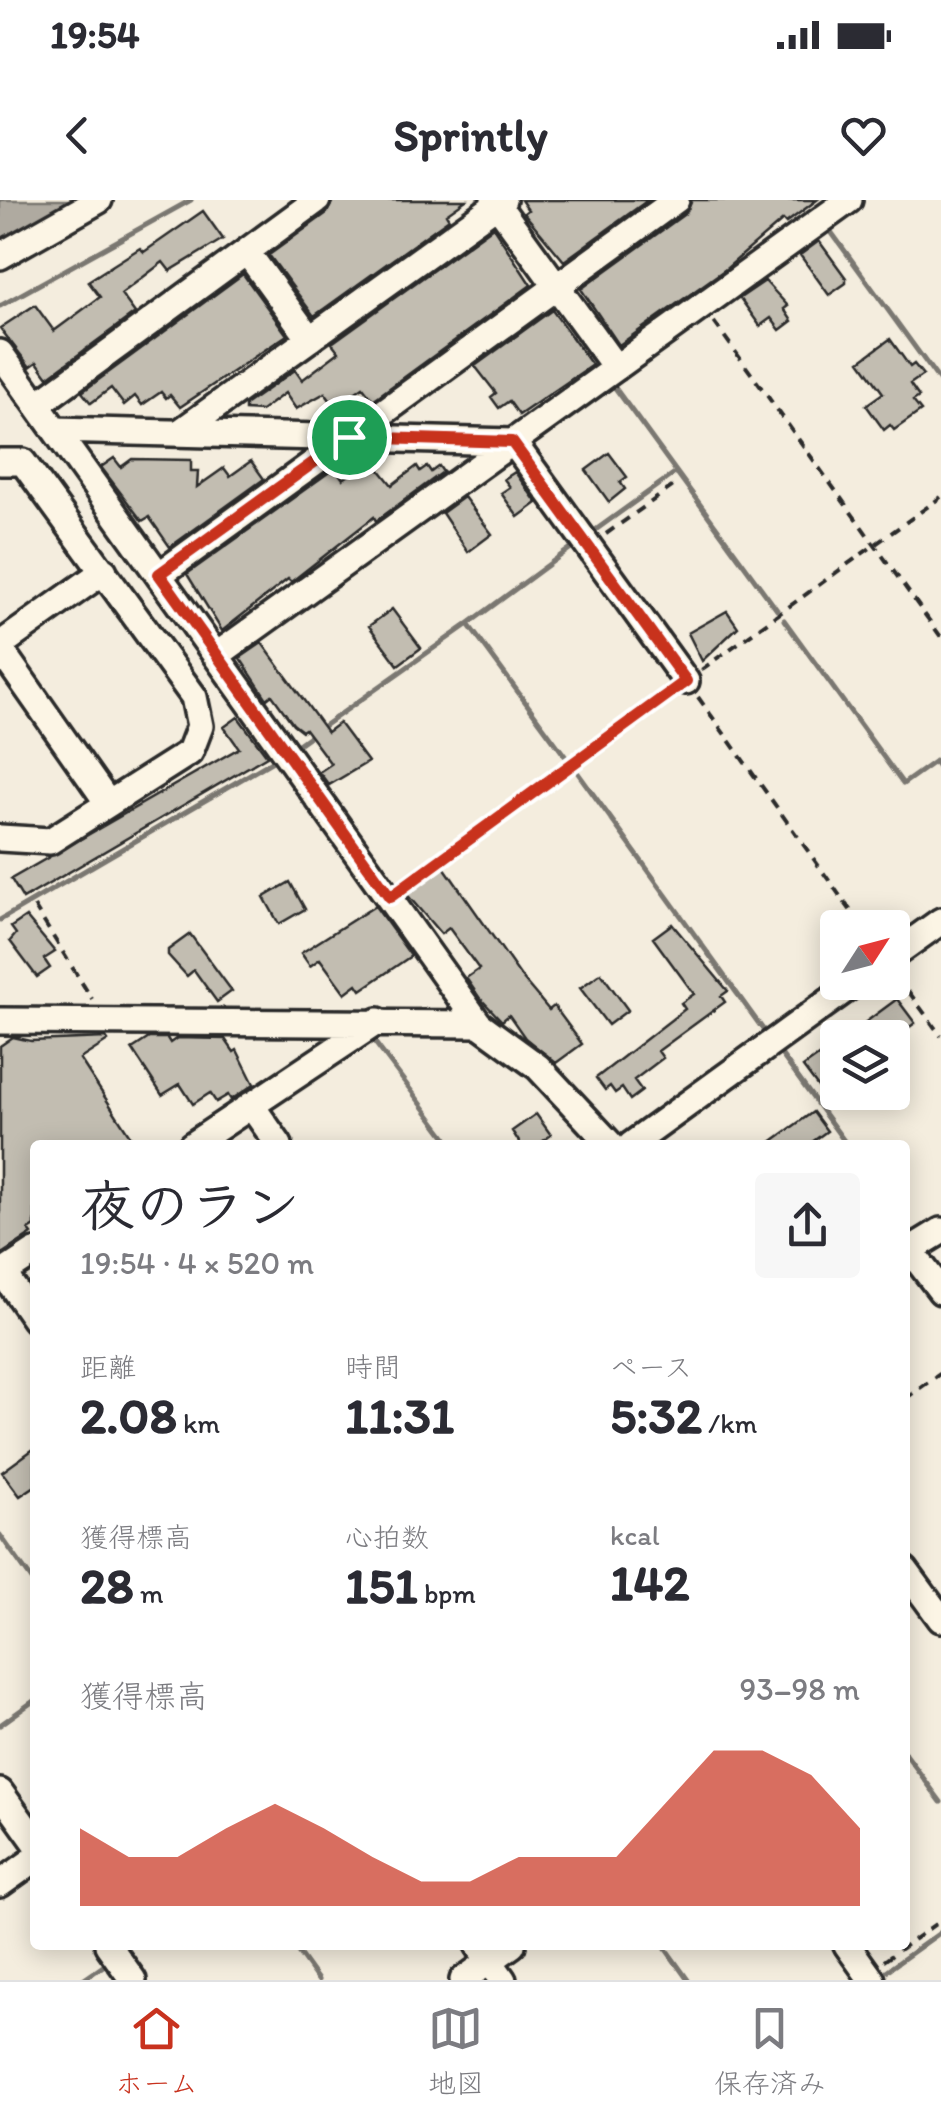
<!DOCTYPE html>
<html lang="ja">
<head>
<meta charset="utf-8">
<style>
  :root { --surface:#fff; --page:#f7f7f7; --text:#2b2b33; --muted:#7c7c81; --line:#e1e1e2; --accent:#c8321e }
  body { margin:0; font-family:Itim,"Klee One",sans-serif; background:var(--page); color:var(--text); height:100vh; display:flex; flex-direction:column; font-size:38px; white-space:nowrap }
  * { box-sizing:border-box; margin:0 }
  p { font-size:32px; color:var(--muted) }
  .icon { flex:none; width:55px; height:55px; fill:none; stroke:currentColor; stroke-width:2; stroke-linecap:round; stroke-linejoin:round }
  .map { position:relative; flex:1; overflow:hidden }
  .side { position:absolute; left:30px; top:940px; width:880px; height:810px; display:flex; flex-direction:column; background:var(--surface); border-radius:10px; box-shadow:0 5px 25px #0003 }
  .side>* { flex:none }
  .needle { width:65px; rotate:54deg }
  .tools { position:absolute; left:820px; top:710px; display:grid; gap:20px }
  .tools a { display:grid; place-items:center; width:90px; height:90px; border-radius:10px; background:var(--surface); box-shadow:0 5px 25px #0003; font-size:50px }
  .pin { position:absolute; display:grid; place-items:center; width:85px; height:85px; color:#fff; margin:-42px; border:5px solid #fff; border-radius:50%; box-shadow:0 2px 10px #0007 }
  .round { display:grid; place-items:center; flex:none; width:105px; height:105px; border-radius:10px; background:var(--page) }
  .overview { display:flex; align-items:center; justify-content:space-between; height:170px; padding:0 50px }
  h1 { font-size:55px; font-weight:800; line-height:75px }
  .figures { display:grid; grid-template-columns:repeat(3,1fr); gap:15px; height:170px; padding:10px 50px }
  .figures div { display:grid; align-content:center }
  .figures b { font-size:50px; font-weight:800 }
  .figures small { font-size:28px; font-weight:400 }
  .figures p { font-size:28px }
  .chart { height:280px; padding:20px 50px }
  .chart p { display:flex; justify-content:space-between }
  .chart svg { width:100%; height:180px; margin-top:10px; fill:var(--accent); opacity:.7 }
  .status { display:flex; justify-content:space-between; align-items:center; height:70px; padding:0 50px; background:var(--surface); direction:ltr }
  .status svg { height:28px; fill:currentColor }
  header { display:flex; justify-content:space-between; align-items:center; height:130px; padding:0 50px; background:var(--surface); font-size:45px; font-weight:800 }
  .dock { display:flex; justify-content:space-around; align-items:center; height:140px; border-top:2px solid var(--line); background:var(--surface); font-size:28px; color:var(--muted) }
  .dock a { display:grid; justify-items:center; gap:5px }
  .dock .selected { color:var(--accent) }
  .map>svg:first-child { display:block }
  .water { fill:#afaaa0; stroke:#7a7771; stroke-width:2.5 }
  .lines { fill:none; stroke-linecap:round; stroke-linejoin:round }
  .stream { stroke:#7a7771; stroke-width:5 }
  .building { fill:#c2bdb1; stroke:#2b2b2b; stroke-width:2.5 }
  .minor-casing { stroke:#2b2b2b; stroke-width:32 }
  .path { stroke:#2b2b2b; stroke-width:4; stroke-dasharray:10 8; stroke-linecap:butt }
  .minor { stroke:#fcf5e5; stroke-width:25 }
  .route-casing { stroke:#fff; stroke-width:20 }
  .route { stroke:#c8321e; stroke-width:12 }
</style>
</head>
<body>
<div class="status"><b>19:54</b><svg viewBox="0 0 49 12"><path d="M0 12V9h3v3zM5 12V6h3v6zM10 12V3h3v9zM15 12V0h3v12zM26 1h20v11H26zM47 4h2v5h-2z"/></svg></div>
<header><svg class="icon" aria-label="back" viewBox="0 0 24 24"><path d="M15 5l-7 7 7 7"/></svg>Sprintly<svg class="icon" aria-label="heart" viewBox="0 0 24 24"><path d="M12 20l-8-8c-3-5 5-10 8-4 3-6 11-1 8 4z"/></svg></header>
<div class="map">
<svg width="941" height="1780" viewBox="0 0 941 1780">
  <rect width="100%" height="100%" fill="#f4edde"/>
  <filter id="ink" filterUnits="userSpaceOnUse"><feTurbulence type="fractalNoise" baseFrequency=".01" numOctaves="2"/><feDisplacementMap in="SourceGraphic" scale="20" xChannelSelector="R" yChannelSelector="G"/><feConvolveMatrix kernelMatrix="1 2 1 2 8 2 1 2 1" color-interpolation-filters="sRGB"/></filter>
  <g filter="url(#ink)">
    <!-- water -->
    <path class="water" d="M 0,0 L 73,0 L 0,40 Z"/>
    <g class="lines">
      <!-- stream -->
      <path class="stream" d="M 478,0 L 479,1
        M 495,22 L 539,84
        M 829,29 L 941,183
        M 553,104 L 596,164
        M 0,106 L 191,0
        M 0,175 L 19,201
        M 613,185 L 777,410
        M 590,334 L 676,272
        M 784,420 L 903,584 L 941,557
        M 468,424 L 575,345
        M 294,547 L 468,424 L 568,560
        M 935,561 L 941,570
        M 575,569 L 767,835
        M 0,720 L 276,559
        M 370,836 L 452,945
        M 778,850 L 847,945
        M 905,1025 L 914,1037
        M 0,1335 L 35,1384
        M 0,1525 L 35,1500
        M 905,1553 L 941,1602
        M 293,1745 L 318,1780
        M 663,1745 L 688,1780
        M 878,1777 L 941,1732
        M 83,1780 L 109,1762"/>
    </g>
    <!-- building -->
    <path class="building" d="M 333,0 L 466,0 L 446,14 L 449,19 L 314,116 L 269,55 L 327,13 Z
      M 521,0 L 648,0 L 564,61 L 524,13 L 528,10 Z
      M 692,0 L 817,0 L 786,23 L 783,20 L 727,68 L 619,145 L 581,89 L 686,13 Z
      M 203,11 L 223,39 L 170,71 L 163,62 L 121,94 L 135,113 L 48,177 L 37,162 L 30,167 L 0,128 L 35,105 L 54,131 L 100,97 L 88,81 L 140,48 L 144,52 Z
      M 493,27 L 531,85 L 373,200 L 363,187 L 335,207 L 325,193 L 296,209 L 285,193 L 261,211 L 245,210 L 245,205 L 295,170 L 302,180 L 339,152 L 332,143 Z
      M 819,41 L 846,78 L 846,83 L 829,95 L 800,55 Z
      M 243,74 L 287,135 L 180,207 L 170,195 L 166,198 L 161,192 L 142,205 L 135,196 L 124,205 L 111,188 L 91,203 L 82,192 Z
      M 765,81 L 788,106 L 784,109 L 792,121 L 780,130 L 771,118 L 760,126 L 740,98 Z
      M 552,110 L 592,165 L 519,215 L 509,201 L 499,208 L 491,197 L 496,193 L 475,166 Z
      M 890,139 L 910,167 L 914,164 L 923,175 L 910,184 L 919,197 L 913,201 L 921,211 L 894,230 L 890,225 L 884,230 L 866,205 L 883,193 L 860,161 Z
      M 609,253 L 627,277 L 620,282 L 625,289 L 609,302 L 586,270 Z
      M 114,258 L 121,267 L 132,259 L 191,260 L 191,271 L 198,271 L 197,287 L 224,268 L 230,276 L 251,261 L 264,279 L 170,347 L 149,317 L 142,321 L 101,267 Z
      M 368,263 L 371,267 L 375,264 L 392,285 L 417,266 L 420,271 L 427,266 L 431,272 L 439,266 L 443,272 L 376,321 L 374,317 L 291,382 L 288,379 L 222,431 L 187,374 L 335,268 L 343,279 Z
      M 515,272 L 537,303 L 518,317 L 501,293 L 510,287 L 504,279 Z
      M 464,297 L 492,334 L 468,352 L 442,313 Z
      M 392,409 L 421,448 L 398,465 L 369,426 Z
      M 727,411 L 738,427 L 702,461 L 688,433 Z
      M 262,443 L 327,532 L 339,523 L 368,562 L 329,585 L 319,572 L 331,564 L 305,529 L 302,531 L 293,524 L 272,495 L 267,499 L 240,458 Z
      M 238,517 L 267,556 L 23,699 L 11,679 L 239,548 L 224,527 Z
      M 442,664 L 522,778 L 549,810 L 554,806 L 582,844 L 556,863 L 525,838 L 509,815 L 502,821 L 479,797 L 466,778 L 479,769 L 449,728 L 441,734 L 404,691 Z
      M 290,682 L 305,709 L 279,724 L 264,697 Z
      M 375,706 L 411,756 L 361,790 L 357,784 L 345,793 L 320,759 L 310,766 L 301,753 Z
      M 26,717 L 55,752 L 44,759 L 50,768 L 37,777 L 10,741 L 16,734 L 11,727 Z
      M 672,724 L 728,791 L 721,796 L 725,802 L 658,851 L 663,858 L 634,880 L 642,891 L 630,900 L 622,888 L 615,893 L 610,886 L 605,890 L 596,878 L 685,809 L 681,803 L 694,794 L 653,738 Z
      M 190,734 L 232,791 L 217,802 L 194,770 L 187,776 L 168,755 L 168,750 Z
      M 601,773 L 628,810 L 608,825 L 580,788 Z
      M 897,799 L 915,823 L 895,838 L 844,838 Z
      M 13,837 L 31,841 L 106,838 L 108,841 L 80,859 L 136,945 L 35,945 L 35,1026 L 29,1030 L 32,1034 L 0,1055 L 0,846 Z
      M 149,838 L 167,838 L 170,843 L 177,838 L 225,839 L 234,852 L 237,850 L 254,884 L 231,900 L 228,895 L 216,902 L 210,893 L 193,904 L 180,884 L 162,895 L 132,849 Z
      M 838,842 L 838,879 L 821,891 L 803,867 Z
      M 813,912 L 827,931 L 808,945 L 767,945 Z
      M 536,914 L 551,935 L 538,945 L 521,945 L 512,931 Z
      M 35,1248 L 35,1286 L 20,1296 L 2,1272 Z"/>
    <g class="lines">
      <!-- minor casing -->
      <g class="minor-casing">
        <path id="minor" d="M 494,0 L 616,168
          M 247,52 L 310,139
          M 0,56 L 99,0
          M 0,153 L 479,824
          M 37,205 L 317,0
          M 55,230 L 513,242
          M 179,233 L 503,0
          M 513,242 L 686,481
          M 0,262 L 23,262 L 194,497 L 200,526 L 190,552 L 50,641 L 0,638
          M 159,375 L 676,0
          M 0,445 L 104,371
          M 0,449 L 108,603
          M 217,455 L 849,0
          M 892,756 L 941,721
          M 0,821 L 479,824 L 538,867 L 611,945
          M 251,905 L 279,945
          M 192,945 L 378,821
          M 631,945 L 856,782
          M 910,1050 L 941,1091
          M 905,1053 L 941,1031
          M 3,1073 L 35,1119
          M 0,1075 L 35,1052
          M 905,1370 L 941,1419
          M 0,1592 L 35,1641
          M 0,1684 L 35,1659
          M 108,1745 L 133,1780
          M 478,1745 L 503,1780
          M 847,1745 L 872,1780
          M 463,1780 L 512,1745"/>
      </g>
      <!-- path -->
      <path class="path" d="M 714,122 L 941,437
        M 606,334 L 679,282
        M 701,470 L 941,297
        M 698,497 L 863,728
        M 406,686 L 669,494
        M 34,706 L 92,799
        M 898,777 L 941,836
        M 905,1199 L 941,1173
        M 884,1761 L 941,1720"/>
      <!-- minor -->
      <use href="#minor" class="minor"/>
    </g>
  </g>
  <g class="lines" filter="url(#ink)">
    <!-- route casing -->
    <g class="route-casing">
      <path id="route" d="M 349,237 L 512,242 L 686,481 L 390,697 L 159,374 Z"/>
    </g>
    <!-- route -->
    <use href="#route" class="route"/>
  </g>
</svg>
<div class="tools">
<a><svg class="needle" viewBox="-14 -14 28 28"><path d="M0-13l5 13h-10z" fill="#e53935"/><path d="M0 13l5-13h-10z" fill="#7c7c81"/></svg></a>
<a><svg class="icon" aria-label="layers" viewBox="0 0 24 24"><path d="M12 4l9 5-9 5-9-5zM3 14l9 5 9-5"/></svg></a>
</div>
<div class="pin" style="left:349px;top:237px;background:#1e9e55"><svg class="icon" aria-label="arrive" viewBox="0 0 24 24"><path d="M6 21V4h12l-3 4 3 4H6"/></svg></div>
<section class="side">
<div class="overview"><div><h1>夜のラン</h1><p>19:54 · 4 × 520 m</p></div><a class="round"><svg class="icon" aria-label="share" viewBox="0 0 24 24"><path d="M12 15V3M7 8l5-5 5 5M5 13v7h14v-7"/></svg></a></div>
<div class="figures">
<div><p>距離</p><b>2.08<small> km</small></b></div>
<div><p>時間</p><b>11:31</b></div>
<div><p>ペース</p><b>5:32<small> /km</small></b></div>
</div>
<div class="figures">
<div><p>獲得標高</p><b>28<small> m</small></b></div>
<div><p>心拍数</p><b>151<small> bpm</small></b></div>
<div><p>kcal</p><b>142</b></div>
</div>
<div class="chart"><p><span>獲得標高</span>93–98 m</p>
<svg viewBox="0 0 160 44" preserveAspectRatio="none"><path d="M0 44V25L10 32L20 32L30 25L40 19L50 25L60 32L70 38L80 38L90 32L100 32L110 32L120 19L130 6L140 6L150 12L160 25V44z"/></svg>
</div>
</section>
</div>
<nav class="dock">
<a class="selected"><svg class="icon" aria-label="home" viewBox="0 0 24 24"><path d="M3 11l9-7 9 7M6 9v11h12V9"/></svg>ホーム</a>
<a><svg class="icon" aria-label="map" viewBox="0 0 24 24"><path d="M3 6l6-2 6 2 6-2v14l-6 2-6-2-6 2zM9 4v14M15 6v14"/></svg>地図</a>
<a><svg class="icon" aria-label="saved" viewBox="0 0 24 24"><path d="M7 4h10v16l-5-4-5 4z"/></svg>保存済み</a>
</nav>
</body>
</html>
